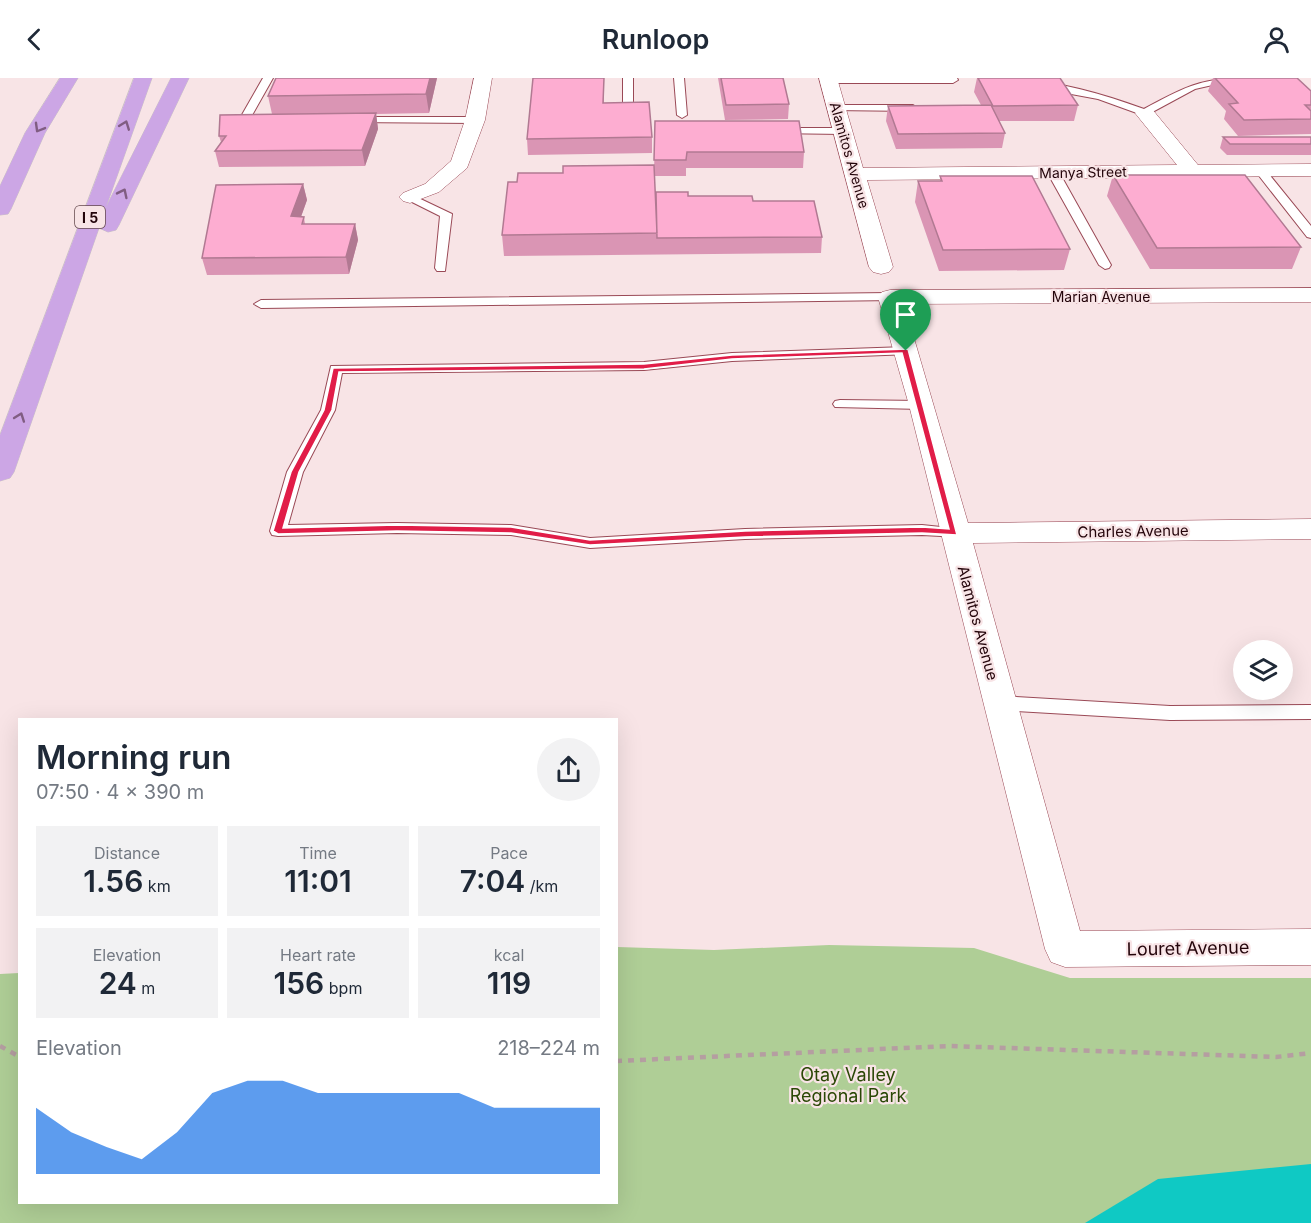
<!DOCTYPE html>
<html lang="en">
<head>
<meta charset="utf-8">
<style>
  :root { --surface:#fff; --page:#f2f2f3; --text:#1f2937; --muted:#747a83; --accent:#1a73e8 }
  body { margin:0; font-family:Inter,sans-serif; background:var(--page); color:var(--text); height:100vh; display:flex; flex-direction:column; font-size:22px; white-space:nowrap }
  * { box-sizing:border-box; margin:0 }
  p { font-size:20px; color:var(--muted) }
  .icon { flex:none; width:33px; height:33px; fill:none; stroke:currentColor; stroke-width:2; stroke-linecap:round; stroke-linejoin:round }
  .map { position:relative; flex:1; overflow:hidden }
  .drawer { position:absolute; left:18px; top:640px; width:600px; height:486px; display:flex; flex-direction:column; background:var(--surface); border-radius:0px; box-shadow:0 6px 24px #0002 }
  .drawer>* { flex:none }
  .buttons { position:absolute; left:1233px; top:562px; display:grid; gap:12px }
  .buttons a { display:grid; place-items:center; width:60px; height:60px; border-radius:50%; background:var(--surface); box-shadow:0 6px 24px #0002; font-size:30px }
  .pin { position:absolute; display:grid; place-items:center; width:51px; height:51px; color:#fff; margin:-62px -26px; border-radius:50% 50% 50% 0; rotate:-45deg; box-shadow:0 0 6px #0007 }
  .pin .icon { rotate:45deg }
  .round { display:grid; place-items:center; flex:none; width:63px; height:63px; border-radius:32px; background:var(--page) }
  .headline { display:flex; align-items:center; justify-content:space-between; height:102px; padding:0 18px }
  h1 { font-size:33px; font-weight:600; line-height:45px }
  .stats { display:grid; grid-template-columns:repeat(3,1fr); gap:9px; height:102px; padding:6px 18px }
  .stats div { display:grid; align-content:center; border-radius:0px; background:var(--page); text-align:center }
  .stats b { font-size:30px; font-weight:600 }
  .stats small { font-size:16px; font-weight:400 }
  .stats p { font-size:16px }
  .chart { height:168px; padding:12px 18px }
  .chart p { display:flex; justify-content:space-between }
  .chart svg { width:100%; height:108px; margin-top:6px; fill:var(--accent); opacity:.7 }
  header { display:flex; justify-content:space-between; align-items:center; height:78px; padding:0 18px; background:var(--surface); font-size:27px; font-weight:600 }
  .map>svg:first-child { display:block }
  .green { fill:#afce96 }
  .water { fill:#0fc9c4 }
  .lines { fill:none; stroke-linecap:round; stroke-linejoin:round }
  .lane-casing { stroke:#9a4956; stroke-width:2 }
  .street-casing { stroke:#9a4956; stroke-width:1 }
  .highway-casing { stroke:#cac3c4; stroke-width:1 }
  .path { stroke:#b59ea1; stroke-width:4.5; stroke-dasharray:6 6; stroke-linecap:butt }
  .lane { fill:#fff; fill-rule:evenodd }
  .street { fill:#fff; fill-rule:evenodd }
  .highway { fill:#cca6e5; fill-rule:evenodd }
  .wall { fill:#da95b4 }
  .shaded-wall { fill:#b17992 }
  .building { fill:#fdadd1; stroke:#b17992; stroke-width:1.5 }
  .oneway { stroke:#805d82 }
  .route { fill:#e11d48; stroke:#fff; stroke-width:1.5; fill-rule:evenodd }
  .labels { text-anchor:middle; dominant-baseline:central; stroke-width:4.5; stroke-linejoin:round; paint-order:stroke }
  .far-street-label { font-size:14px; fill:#23040a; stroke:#f8e4e6 }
  .shield { fill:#f8e4e6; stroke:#63474c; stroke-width:1.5 }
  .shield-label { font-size:14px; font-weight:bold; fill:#23040a }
  .street-label { font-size:15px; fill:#23040a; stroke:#f8e4e6 }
  .near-street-label { font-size:18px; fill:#23040a; stroke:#f8e4e6 }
  .near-park-label { font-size:18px; fill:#2b4806; stroke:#f8e4e6 }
</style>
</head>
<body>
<header><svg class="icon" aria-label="back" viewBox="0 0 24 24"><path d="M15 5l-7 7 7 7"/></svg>Runloop<svg class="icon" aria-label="person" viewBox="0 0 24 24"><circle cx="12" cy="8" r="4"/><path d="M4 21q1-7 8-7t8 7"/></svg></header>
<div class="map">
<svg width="1311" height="1145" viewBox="0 0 1311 1145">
  <rect width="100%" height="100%" fill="#f8e4e6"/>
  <!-- green -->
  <path class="green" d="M 829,867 L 974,870 L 1070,900 L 1311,900 L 1311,1145 L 0,1145 L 0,896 L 19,895 L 20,1125 L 616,1125 L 617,869 L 714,872 Z"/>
  <!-- water -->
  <path class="water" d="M 1311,1086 L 1311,1145 L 1085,1145 L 1158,1101 Z"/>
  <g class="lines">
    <!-- lane casing -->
    <g class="lane-casing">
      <path id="lane" d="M 263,0 L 273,0 L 251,39 L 260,39 L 265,42 L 260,45 L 240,44 L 239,42 Z
        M 623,0 L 633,0 L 633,37 L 628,40 L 623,37 Z
        M 674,0 L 684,0 L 687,37 L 682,40 L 677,37 Z
        M 825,0 L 957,0 L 958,2 L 953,5 L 829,5 L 826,4 Z
        M 997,0 C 1047,0 1098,14 1144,31 C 1181,11 1200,0 1243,0 L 1195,11 L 1145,38 L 1098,21 L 1002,3 Z
        M 836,27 L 913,27 L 918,30 L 913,33 L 832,32 L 831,30 Z
        M 353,39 L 475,39 L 480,42 L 475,45 L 349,44 L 349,40 Z
        M 775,50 L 843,50 L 848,53 L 843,56 L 771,55 L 771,51 Z
        M 1260,89 L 1264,90 L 1311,148 L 1311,160 L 1307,159 L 1256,94 L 1256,90 Z
        M 1053,91 L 1059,94 L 1111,187 L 1109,190 L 1105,191 L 1099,187 L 1047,94 Z
        M 410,116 L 452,136 L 445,193 L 437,193 L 435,190 L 440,138 L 406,121 L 404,119 Z
        M 890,215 L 895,216 L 896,219 L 895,222 L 261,230 L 254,226 L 261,222 Z
        M 906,269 L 913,273 L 911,276 L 732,283 L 644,292 L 342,295 L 335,332 L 303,394 L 288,447 L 397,445 L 511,447 L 590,460 L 745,451 L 922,447 L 960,451 L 962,455 L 960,459 L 922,457 L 745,461 L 590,470 L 511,457 L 397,455 L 278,458 L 272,457 L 270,453 L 287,394 L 321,332 L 331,288 L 644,284 L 732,275 Z
        M 840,322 L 922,323 L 929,327 L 922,331 L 835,329 L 833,326 L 835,323 Z
        M 999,618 L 1170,628 L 1311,627 L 1311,641 L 1170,642 L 999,632 L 992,630 L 990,625 L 992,620 Z"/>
    </g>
    <!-- street casing -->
    <g class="street-casing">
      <path id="street" d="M 474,0 L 492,0 L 485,42 L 467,90 L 439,114 L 410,125 L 403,123 L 399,119 L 403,115 L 425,106 L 451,83 L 465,42 Z
        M 819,0 L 837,0 L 863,90 L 1177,87 L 1135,35 L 1138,31 L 1152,31 L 1198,87 L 1311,86 L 1311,98 L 867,102 L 893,189 L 889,194 L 881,196 L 873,194 L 869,189 Z
        M 1311,210 L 1311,224 L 904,226 L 968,445 L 1311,441 L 1311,461 L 973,465 L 1080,853 L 1311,851 L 1311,887 L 1065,889 L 1051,884 L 1045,871 L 909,327 L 878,219 L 882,214 L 890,212 Z"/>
    </g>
    <!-- highway casing -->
    <g class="highway-casing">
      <path id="highway" d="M 60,0 L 78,0 L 45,55 L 11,131 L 8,136 L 0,137 L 0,108 L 25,55 Z
        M 134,0 L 152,0 L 106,129 L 171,0 L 189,0 L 119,147 L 116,152 L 108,154 L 99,150 L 14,394 L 10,400 L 0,403 L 0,357 Z"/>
    </g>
    <!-- path -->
    <path class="path" d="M 0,968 L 20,979
      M 616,983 L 949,968 L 1276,979 L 1311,975"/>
    <!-- lane -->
    <use href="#lane" class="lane"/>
    <!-- street -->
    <use href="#street" class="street"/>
    <!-- highway -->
    <use href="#highway" class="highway"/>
  </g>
  <!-- wall -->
  <path class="wall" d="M 276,0 L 437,0 L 429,35 L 376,36 L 378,51 L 365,88 L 219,89 L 215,73 L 221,64 L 219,58 L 272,36 L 268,18 Z
    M 604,0 L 604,25 L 652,59 L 652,75 L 528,77 L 527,61 Z
    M 718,0 L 783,0 L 789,26 L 788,41 L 725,42 Z
    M 977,0 L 1060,0 L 1078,27 L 1074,43 L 999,43 L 1005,55 L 1002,70 L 896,71 L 886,43 L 888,28 L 981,27 L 974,14 Z
    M 1213,0 L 1297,0 L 1311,13 L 1311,56 L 1238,58 L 1224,41 L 1226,33 L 1208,13 Z
    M 655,43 L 804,74 L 803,90 L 686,90 L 686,98 L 654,98 Z
    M 1223,59 L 1311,59 L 1311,77 L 1227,77 L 1220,70 Z
    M 1113,97 L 1301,169 L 1292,191 L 1150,191 L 1107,118 Z
    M 940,98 L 1070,171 L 1064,192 L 939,193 L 915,124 L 918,103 L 940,103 Z
    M 303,106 L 307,122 L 301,139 L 304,139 L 305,146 L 355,146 L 358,162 L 349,196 L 207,197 L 202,180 Z
    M 688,118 L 753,123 L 822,159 L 821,175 L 504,178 L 502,157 L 656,129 Z"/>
  <!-- shaded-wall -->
  <path class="shaded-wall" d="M 430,0 L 437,0 L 429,35 L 426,16 Z
    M 376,35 L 378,51 L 365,88 L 362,72 Z
    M 303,106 L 307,122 L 295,155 L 291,138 Z
    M 355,146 L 358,162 L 349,196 L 346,179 Z"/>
  <!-- building -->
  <path class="building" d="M 276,0 L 430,0 L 426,16 L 268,18 Z
    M 533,0 L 604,0 L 603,25 L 649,24 L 652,59 L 527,61 Z
    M 721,0 L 783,0 L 789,26 L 726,27 Z
    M 978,0 L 1060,0 L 1078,27 L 993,28 Z
    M 1215,0 L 1297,0 L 1311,13 L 1311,27 L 1305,27 L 1311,33 L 1311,41 L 1244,42 L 1229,26 L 1238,25 Z
    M 991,27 L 1005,55 L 898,56 L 888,28 Z
    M 376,35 L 362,72 L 215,73 L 226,58 L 219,58 L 220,37 Z
    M 655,43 L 799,43 L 804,74 L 687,74 L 686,82 L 654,82 Z
    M 1223,59 L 1311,59 L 1311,66 L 1230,66 Z
    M 654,87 L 657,155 L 502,157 L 508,104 L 517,104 L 518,95 L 563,95 L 563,88 Z
    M 1113,97 L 1245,97 L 1301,169 L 1157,170 Z
    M 940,98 L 1032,98 L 1070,171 L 943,172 L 918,103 L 942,103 Z
    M 303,106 L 291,138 L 304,139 L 302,146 L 355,146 L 346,179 L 202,180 L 216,107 Z
    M 656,114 L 688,114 L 688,118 L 752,118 L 753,123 L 814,123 L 822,159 L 657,160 Z"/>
  <!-- one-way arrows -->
  <defs><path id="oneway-chevron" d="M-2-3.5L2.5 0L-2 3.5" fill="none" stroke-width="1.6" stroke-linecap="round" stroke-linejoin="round" transform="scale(1.5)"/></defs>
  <g class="oneway">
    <use href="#oneway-chevron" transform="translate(125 47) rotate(-69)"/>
    <use href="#oneway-chevron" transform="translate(39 50) rotate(120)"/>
    <use href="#oneway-chevron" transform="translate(123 115) rotate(-64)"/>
    <use href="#oneway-chevron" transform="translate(20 339) rotate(-70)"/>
  </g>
  <!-- route -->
  <path class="route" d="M 908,271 L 957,457 L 922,455 L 745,459 L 590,467 L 511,455 L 397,453 L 278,456 L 273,453 L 291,394 L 324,332 L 333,290 L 644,286 L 732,277 ZM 902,275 L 949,451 L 922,449 L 745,453 L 590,462 L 511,449 L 397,447 L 283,450 L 299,394 L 332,332 L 339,294 L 644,291 L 732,281 Z"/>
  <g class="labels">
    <!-- far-street labels -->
    <g class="far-street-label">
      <text transform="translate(850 77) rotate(74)">Alamitos Avenue</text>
      <text transform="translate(1083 94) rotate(-1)">Manya Street</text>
      <text x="1101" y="218">Marian Avenue</text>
    </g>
    <!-- shield labels -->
    <rect class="shield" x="75" y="128" width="30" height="22" rx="4.5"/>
    <g class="shield-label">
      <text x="90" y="139">I 5</text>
    </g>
    <!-- street labels -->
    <g class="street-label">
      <text transform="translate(1133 453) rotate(-1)">Charles Avenue</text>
      <text transform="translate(978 545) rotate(75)">Alamitos Avenue</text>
    </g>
    <!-- near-street labels -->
    <g class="near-street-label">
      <text transform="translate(1188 870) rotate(-1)">Louret Avenue</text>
    </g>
    <!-- near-park labels -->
    <g class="near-park-label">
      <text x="848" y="996">Otay Valley<tspan x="848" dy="21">Regional Park</tspan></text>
    </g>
  </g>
</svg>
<div class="buttons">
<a><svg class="icon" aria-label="layers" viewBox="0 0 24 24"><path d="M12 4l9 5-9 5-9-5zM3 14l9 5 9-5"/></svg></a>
</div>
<div class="pin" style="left:906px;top:273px;background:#1e9e55"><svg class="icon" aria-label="arrive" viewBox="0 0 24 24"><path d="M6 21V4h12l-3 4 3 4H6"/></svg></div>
<section class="drawer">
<div class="headline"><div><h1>Morning run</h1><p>07:50 · 4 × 390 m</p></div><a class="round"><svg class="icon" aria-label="share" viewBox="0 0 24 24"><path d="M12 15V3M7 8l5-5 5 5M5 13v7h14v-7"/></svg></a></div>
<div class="stats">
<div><p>Distance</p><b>1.56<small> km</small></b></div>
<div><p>Time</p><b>11:01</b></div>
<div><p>Pace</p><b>7:04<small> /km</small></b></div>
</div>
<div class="stats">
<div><p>Elevation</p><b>24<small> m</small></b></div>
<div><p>Heart rate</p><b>156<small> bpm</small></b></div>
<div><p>kcal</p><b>119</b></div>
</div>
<div class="chart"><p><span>Elevation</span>218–224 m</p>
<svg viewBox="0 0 160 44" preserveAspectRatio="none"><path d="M0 44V17L10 27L20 33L30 38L40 27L50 11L60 6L70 6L80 11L90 11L100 11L110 11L120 11L130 17L140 17L150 17L160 17V44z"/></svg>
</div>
</section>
</div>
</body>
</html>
